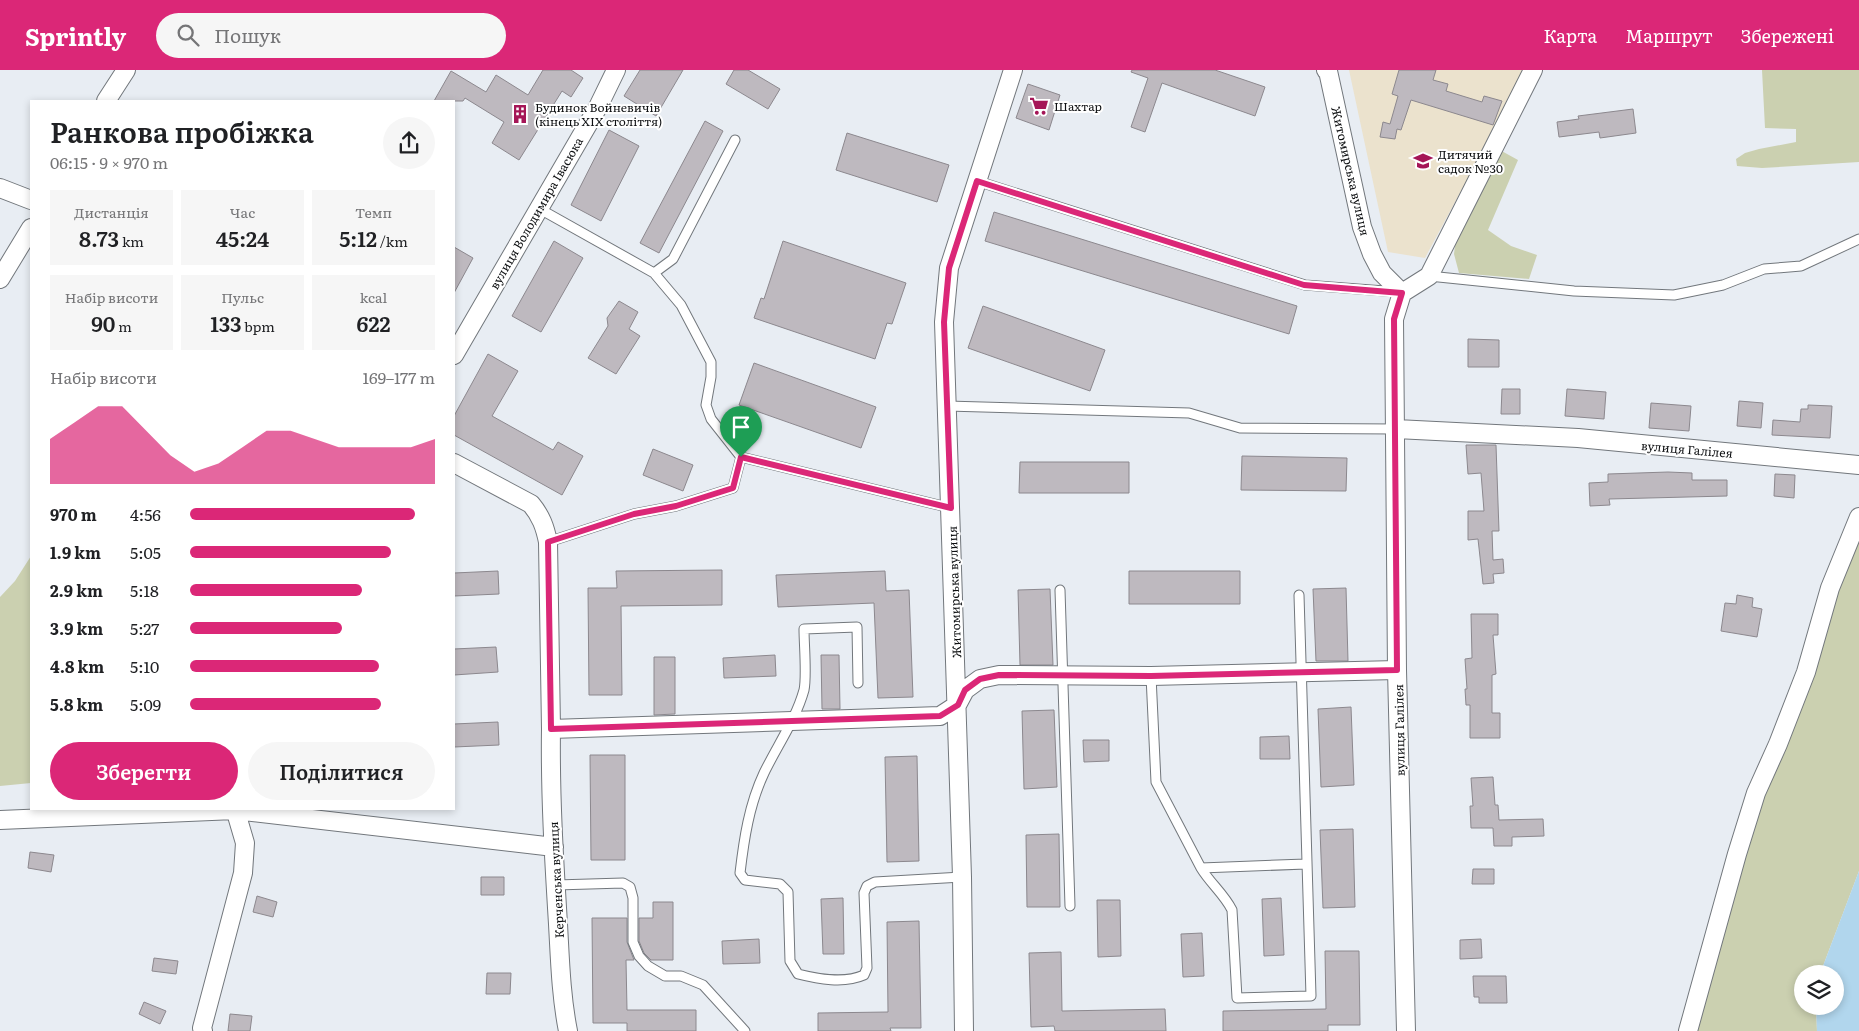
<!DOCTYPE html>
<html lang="uk">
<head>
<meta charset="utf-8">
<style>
  :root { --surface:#fff; --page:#f6f6f6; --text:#202124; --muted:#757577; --accent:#db2777 }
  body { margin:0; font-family:Literata,serif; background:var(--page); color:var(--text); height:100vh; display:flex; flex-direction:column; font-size:19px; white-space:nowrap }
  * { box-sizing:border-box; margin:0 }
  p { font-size:16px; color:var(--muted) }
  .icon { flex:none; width:28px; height:28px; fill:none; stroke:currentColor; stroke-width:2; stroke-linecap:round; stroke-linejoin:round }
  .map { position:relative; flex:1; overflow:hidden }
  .side { position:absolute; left:30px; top:30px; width:425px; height:710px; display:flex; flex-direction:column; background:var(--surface); border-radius:0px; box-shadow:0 2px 8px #0003 }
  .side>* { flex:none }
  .buttons { position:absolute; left:1794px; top:895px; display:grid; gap:10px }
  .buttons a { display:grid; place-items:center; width:50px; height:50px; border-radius:50%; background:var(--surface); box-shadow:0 2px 8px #0003; font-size:25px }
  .pin { position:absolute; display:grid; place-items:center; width:42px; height:42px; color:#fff; margin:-51px -21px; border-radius:50% 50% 50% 0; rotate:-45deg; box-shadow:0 0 5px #0007 }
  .pin .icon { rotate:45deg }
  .round { display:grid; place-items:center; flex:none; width:52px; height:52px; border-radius:26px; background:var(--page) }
  .headline { display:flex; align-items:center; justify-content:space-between; height:85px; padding:0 20px }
  h1 { font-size:28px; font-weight:600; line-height:38px }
  .metrics { display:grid; grid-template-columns:repeat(3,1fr); gap:8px; height:85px; padding:5px 20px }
  .metrics div { display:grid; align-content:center; border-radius:0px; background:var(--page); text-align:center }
  .metrics b { font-size:21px; font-weight:600 }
  .metrics small { font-size:14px; font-weight:400 }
  .metrics p { font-size:14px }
  .chart { height:140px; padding:10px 20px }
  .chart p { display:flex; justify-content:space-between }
  .chart svg { width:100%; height:90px; margin-top:5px; fill:var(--accent); opacity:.7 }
  .cta { display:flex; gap:10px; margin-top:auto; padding:10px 20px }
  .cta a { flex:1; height:58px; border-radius:30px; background:var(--accent); color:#fff; font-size:20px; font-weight:600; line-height:58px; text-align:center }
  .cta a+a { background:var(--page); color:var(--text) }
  ul { padding:0 20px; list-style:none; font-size:16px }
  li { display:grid; grid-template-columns:80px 60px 1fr; align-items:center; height:38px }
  li i { height:12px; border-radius:6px; background:var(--accent) }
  header { display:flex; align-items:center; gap:30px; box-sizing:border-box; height:70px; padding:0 25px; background:var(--accent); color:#fff }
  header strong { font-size:24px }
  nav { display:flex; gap:28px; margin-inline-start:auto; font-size:18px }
  .search { width:350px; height:45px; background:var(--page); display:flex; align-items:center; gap:12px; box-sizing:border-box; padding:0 18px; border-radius:28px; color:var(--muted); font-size:19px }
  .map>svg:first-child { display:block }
  .education { fill:#ebe2cd }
  .green { fill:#cbd0b0 }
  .water { fill:#b1d6ed }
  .building { fill:#beb9bf; stroke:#8c888e }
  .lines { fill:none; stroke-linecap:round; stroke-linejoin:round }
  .service-casing { stroke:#72777c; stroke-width:11 }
  .minor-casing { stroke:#72777c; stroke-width:20 }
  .service { stroke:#fff; stroke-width:9 }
  .minor { stroke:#fff; stroke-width:18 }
  .route-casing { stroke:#fff; stroke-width:10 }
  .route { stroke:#db2777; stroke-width:6 }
  .labels { text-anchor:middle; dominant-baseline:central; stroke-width:4; stroke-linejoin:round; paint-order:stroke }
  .poi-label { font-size:12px; fill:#0e1012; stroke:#fff; text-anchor:start }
  .street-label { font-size:12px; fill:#0e1012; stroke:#fff }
</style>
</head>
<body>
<header>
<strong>Sprintly</strong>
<div class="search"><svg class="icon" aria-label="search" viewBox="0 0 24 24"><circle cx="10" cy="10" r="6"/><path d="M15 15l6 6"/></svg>Пошук</div>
<nav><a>Карта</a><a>Маршрут</a><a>Збережені</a></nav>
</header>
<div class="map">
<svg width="1859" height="961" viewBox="0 0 1859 961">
  <rect width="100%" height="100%" fill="#e8edf3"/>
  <!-- education -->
  <path class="education" d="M 1349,0 L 1526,0 L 1425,188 L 1388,182 Z"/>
  <!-- green -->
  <path class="green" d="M 1762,0 L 1859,0 L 1859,92 L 1762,98 L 1737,96 L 1736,89 L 1745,83 L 1759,79 L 1796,72 L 1796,59 L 1765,58 Z
    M 1498,79 L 1518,90 L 1488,160 L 1511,176 L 1537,185 L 1529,209 L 1459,203 L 1454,184 L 1457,159 Z
    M 1859,447 L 1859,801 L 1820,904 L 1802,904 L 1802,936 L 1816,936 L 1817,961 L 1688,961 L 1715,863 Z
    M 31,486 L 31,713 L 0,716 L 0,527 L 15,511 Z"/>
  <!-- water -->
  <path class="water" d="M 1859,801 L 1859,961 L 1817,961 L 1816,936 L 1835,936 L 1835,904 L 1820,904 Z"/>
  <!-- building -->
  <path class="building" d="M 543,0 L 571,0 L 583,8 L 571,27 L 562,21 L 519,90 L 492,73 L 504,52 L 465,28 L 463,31 L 434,31 L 451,1 L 486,22 L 496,5 L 528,25 Z
    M 640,0 L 683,0 L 656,46 L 624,26 Z
    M 734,0 L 748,0 L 780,19 L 768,39 L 726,14 Z
    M 1132,0 L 1215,0 L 1265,17 L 1255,46 L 1162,13 L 1145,62 L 1131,57 L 1148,8 L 1131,2 Z
    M 1399,0 L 1436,0 L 1433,10 L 1448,14 L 1446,21 L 1482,32 L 1484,26 L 1502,31 L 1493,55 L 1411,30 L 1401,60 L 1397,59 L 1395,69 L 1380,67 L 1383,52 L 1390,54 L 1398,26 L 1392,24 Z
    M 1028,14 L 1060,25 L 1049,60 L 1016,48 Z
    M 1633,39 L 1636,63 L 1600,68 L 1599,62 L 1559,67 L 1557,52 L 1579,49 L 1578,46 Z
    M 705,51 L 723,61 L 659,183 L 640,173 Z
    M 609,60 L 639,76 L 601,151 L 571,135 Z
    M 847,63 L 949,95 L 937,132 L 836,100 Z
    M 994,142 L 1297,236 L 1289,264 L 985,171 Z
    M 554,171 L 583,188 L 541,262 L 512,246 Z
    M 783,171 L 906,213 L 892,254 L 887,253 L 875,289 L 754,248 L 761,228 L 764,229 Z
    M 454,177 L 473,188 L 454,223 Z
    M 619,231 L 638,242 L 629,259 L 640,266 L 616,304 L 588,288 L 608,256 L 607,248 Z
    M 983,236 L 1105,280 L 1090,321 L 968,278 Z
    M 1468,269 L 1499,270 L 1499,297 L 1468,297 Z
    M 488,284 L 518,301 L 492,346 L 553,380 L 558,372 L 583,386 L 562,425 L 454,365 L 454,346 Z
    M 754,293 L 876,337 L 861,378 L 739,335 Z
    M 1502,319 L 1520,319 L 1520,344 L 1501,344 Z
    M 1567,319 L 1606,322 L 1604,349 L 1565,346 Z
    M 1739,331 L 1763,333 L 1761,358 L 1737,356 Z
    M 1651,333 L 1691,336 L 1689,361 L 1649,358 Z
    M 1808,335 L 1832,336 L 1830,368 L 1772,365 L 1773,350 L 1800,352 L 1801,339 L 1808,339 Z
    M 1466,375 L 1496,375 L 1499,461 L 1492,461 L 1493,490 L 1503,489 L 1504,503 L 1493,504 L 1494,513 L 1483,514 L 1478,469 L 1468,470 L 1468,441 L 1484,441 L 1481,403 L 1468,404 Z
    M 653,379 L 693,395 L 683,421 L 643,405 Z
    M 1242,386 L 1347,388 L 1346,421 L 1241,420 Z
    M 1020,392 L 1129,392 L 1129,423 L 1019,423 Z
    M 1668,402 L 1692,403 L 1692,410 L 1727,410 L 1727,426 L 1609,429 L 1610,435 L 1590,436 L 1589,413 L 1608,412 L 1608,404 Z
    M 1775,404 L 1795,405 L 1794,428 L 1774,426 Z
    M 722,500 L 722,535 L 621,536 L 622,625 L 589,625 L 588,518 L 617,518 L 616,501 Z
    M 498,501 L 499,524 L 454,526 L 454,503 Z
    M 885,501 L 886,521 L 909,520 L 913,627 L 878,628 L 874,533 L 778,537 L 776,505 Z
    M 1129,501 L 1240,501 L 1240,534 L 1129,534 Z
    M 1346,518 L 1348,591 L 1316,591 L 1313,519 Z
    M 1050,519 L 1053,595 L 1020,595 L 1018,520 Z
    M 1737,525 L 1753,528 L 1752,537 L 1762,539 L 1757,567 L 1721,561 L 1725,533 L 1736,534 Z
    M 1471,544 L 1498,544 L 1498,565 L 1493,565 L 1496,604 L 1492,605 L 1492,643 L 1500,643 L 1500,668 L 1470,668 L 1470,635 L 1466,635 L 1465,619 L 1467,619 L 1465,589 L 1472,588 Z
    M 496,577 L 498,602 L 454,605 L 454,579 Z
    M 775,585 L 776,606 L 724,608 L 723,588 Z
    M 821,585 L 839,585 L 840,639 L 822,639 Z
    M 654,587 L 675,587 L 675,644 L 654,645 Z
    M 1351,637 L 1354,715 L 1321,717 L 1318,639 Z
    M 1054,640 L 1057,717 L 1024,719 L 1022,641 Z
    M 498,652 L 499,675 L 454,677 L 454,654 Z
    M 1289,666 L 1290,689 L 1260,689 L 1260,667 Z
    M 1083,670 L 1109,670 L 1109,691 L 1084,692 Z
    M 590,685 L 625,685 L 625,790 L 591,790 Z
    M 917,686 L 919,791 L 887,792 L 885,687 Z
    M 1493,707 L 1495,735 L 1498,735 L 1499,750 L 1543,749 L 1544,766 L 1512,767 L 1512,776 L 1494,776 L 1493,758 L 1471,758 L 1470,736 L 1473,736 L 1471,708 Z
    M 1353,759 L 1355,837 L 1323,838 L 1320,760 Z
    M 1059,764 L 1060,837 L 1027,837 L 1026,765 Z
    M 30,782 L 54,785 L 51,802 L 28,798 Z
    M 1473,799 L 1494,799 L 1494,814 L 1472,814 Z
    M 481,807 L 504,807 L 504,825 L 481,825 Z
    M 257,826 L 277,832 L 273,847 L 253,842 Z
    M 843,828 L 844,884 L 823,884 L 821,829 Z
    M 1281,828 L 1284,885 L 1264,886 L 1262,829 Z
    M 1097,830 L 1120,830 L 1121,886 L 1098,887 Z
    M 653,832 L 673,832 L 673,890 L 651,890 L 644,883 L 639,871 L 639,848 L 653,848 Z
    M 592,848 L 627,848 L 627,872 L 634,890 L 626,890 L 627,940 L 696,940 L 696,961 L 627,961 L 627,953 L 593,953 Z
    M 919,851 L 921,958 L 890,958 L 891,961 L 818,961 L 818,943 L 888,942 L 887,852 Z
    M 1202,863 L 1204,906 L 1183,907 L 1181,864 Z
    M 759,869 L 760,893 L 723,894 L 722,871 Z
    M 1481,869 L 1482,888 L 1460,889 L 1460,870 Z
    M 1325,881 L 1359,881 L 1360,955 L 1328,955 L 1328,961 L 1223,961 L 1223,941 L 1326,939 Z
    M 1061,882 L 1062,941 L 1165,939 L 1166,961 L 1055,961 L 1054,956 L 1031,957 L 1029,883 Z
    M 154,888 L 178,891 L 176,904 L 152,901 Z
    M 487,903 L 511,903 L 510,924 L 486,924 Z
    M 1473,906 L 1506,906 L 1507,933 L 1479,933 L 1479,927 L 1474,927 Z
    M 144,932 L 166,941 L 160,954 L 139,944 Z
    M 230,944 L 252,946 L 250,961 L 228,961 Z"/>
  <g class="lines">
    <!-- service casing -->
    <g class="service-casing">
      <path id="service" d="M 977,111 L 1305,215 L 1398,222
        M 538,138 L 654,203 L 681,235 L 711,292 L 711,307 L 706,335 L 711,349 L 741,387 L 951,438
        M 654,203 L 673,189 L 735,70
        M 1429,206 L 1574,221 L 1674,225 L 1723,215 L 1764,199 L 1801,196 L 1859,169
        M 947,336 L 1189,343 L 1240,358 L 1396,359
        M 548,472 L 634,444 L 676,436 L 733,418 L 741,387
        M 1060,520 L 1070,836
        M 1151,606 L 1156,712 L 1201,798 C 1210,813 1224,824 1232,840 L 1237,928 L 1311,926 L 1299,525
        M 858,613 L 857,557 L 804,559 C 804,575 807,606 804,620 C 796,649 777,676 764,703 C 749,735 744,769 740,803 L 745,810 L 780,814 L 788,822 L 790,891 L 798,904 C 818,909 844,914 864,905 L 867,898 L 864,823 L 867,816 L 875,812 L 962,807
        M 1201,798 L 1306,794
        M 556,815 L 623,813 L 630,817 L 633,828 L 633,872 L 639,886 L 648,896 L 665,906 L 681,906 L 703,915 L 745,961"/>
    </g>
    <!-- minor casing -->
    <g class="minor-casing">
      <path id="minor" d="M 1326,0 L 1328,1 L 1362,157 L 1372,184 L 1382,203 L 1402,223
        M 106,31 L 126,0
        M 0,118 L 31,130
        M 0,209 L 31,158
        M 1402,223 L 1394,249 L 1397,600 L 1406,961
        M 1402,223 L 1429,206 L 1533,0
        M 454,285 L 598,37 L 616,0
        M 1396,359 L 1578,368 L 1859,395
        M 454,393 L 531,434 C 541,446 545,457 548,472 L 551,659 L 940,646 L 957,635 L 965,620 L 980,609 L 999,605 L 1151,606 L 1397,600
        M 551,659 C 550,724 554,789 558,854 C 560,890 561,926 568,961
        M 0,750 L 235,740 L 554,777
        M 203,961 L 202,958 L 243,803 L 245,773 L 235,739
        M 964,961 L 962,807 L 944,252 L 949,198 L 1013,0
        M 1688,961 L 1737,784 L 1756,723 L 1778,674 L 1806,602 L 1830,518 L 1859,447"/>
    </g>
    <!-- service -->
    <use href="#service" class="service"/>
    <!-- minor -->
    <use href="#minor" class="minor"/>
  </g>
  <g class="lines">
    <!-- route casing -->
    <g class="route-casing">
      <path id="route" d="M 977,111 L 1304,215 L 1402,223 L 1394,249 L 1397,600 L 1151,606 L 999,605 L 980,609 L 965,620 L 958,635 L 940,646 L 551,659 L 548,472 L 634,444 L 676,436 L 733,418 L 741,387 L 951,438 L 944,252 L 949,198 Z"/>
    </g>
    <!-- route -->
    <use href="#route" class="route"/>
  </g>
  <!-- icons -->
  <defs>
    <g id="supermarket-bare" transform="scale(1.5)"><path d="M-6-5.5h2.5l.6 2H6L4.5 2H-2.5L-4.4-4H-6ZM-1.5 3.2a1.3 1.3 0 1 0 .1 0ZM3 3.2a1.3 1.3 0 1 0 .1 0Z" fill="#a51657" stroke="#fff" stroke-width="2.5" paint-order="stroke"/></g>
    <g id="building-bare" transform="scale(1.5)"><path d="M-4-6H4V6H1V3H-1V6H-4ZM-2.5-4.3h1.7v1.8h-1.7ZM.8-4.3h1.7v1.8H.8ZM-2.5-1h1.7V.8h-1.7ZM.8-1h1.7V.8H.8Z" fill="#a51657" stroke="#fff" stroke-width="2.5" paint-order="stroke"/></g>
    <g id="school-bare" transform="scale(1.5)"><path d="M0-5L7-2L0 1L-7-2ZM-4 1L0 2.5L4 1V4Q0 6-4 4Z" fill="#a51657" stroke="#fff" stroke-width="2.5" paint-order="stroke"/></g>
  </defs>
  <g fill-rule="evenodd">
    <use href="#supermarket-bare" x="1039" y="36"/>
    <use href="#building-bare" x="520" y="44"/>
    <use href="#school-bare" x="1423" y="91"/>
  </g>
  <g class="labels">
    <!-- poi labels -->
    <g class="poi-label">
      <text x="1054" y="36">Шахтар</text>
      <text x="535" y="37">Будинок Войневичів<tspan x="535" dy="14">(кінець ХІХ століття)</tspan></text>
      <text x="1438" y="84">Дитячий<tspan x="1438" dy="14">садок №30</tspan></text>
    </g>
    <!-- street labels -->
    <g class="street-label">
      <text transform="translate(1351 101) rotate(77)">Житомирська вулиця</text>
      <text transform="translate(536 143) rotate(-60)">вулиця Володимира Івасюка</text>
      <text transform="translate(1687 379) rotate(5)">вулиця Галілея</text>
      <text transform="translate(954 522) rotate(-92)">Житомирська вулиця</text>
      <text transform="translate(1399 660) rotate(-91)">вулиця Галілея</text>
      <text transform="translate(556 810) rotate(-93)">Керченська вулиця</text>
    </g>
  </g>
</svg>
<div class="buttons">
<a><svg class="icon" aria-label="layers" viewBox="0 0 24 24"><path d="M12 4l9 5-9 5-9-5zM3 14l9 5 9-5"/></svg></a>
</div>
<div class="pin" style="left:741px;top:387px;background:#1e9e55"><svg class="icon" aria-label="arrive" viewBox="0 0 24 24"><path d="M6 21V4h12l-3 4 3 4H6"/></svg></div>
<section class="side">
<div class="headline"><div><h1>Ранкова пробіжка</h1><p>06:15 · 9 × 970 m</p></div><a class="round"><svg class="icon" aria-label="share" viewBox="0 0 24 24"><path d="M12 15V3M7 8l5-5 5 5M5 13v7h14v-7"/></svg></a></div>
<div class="metrics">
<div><p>Дистанція</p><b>8.73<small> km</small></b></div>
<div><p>Час</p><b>45:24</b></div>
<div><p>Темп</p><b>5:12<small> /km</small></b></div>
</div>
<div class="metrics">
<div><p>Набір висоти</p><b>90<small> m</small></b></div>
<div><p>Пульс</p><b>133<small> bpm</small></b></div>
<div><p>kcal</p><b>622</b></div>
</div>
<div class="chart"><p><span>Набір висоти</span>169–177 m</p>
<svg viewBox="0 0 160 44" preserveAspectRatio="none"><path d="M0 44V22L10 14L20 6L30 6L40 18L50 30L60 38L70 34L80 26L90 18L100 18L110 22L120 26L130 26L140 26L150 26L160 22V44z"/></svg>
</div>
<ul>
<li><b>970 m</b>4:56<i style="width:92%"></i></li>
<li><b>1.9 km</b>5:05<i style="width:82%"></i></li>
<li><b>2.9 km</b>5:18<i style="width:70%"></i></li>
<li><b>3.9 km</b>5:27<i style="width:62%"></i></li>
<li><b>4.8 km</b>5:10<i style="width:77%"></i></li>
<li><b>5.8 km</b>5:09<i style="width:78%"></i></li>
</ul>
<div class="cta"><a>Зберегти</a><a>Поділитися</a></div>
</section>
</div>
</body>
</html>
